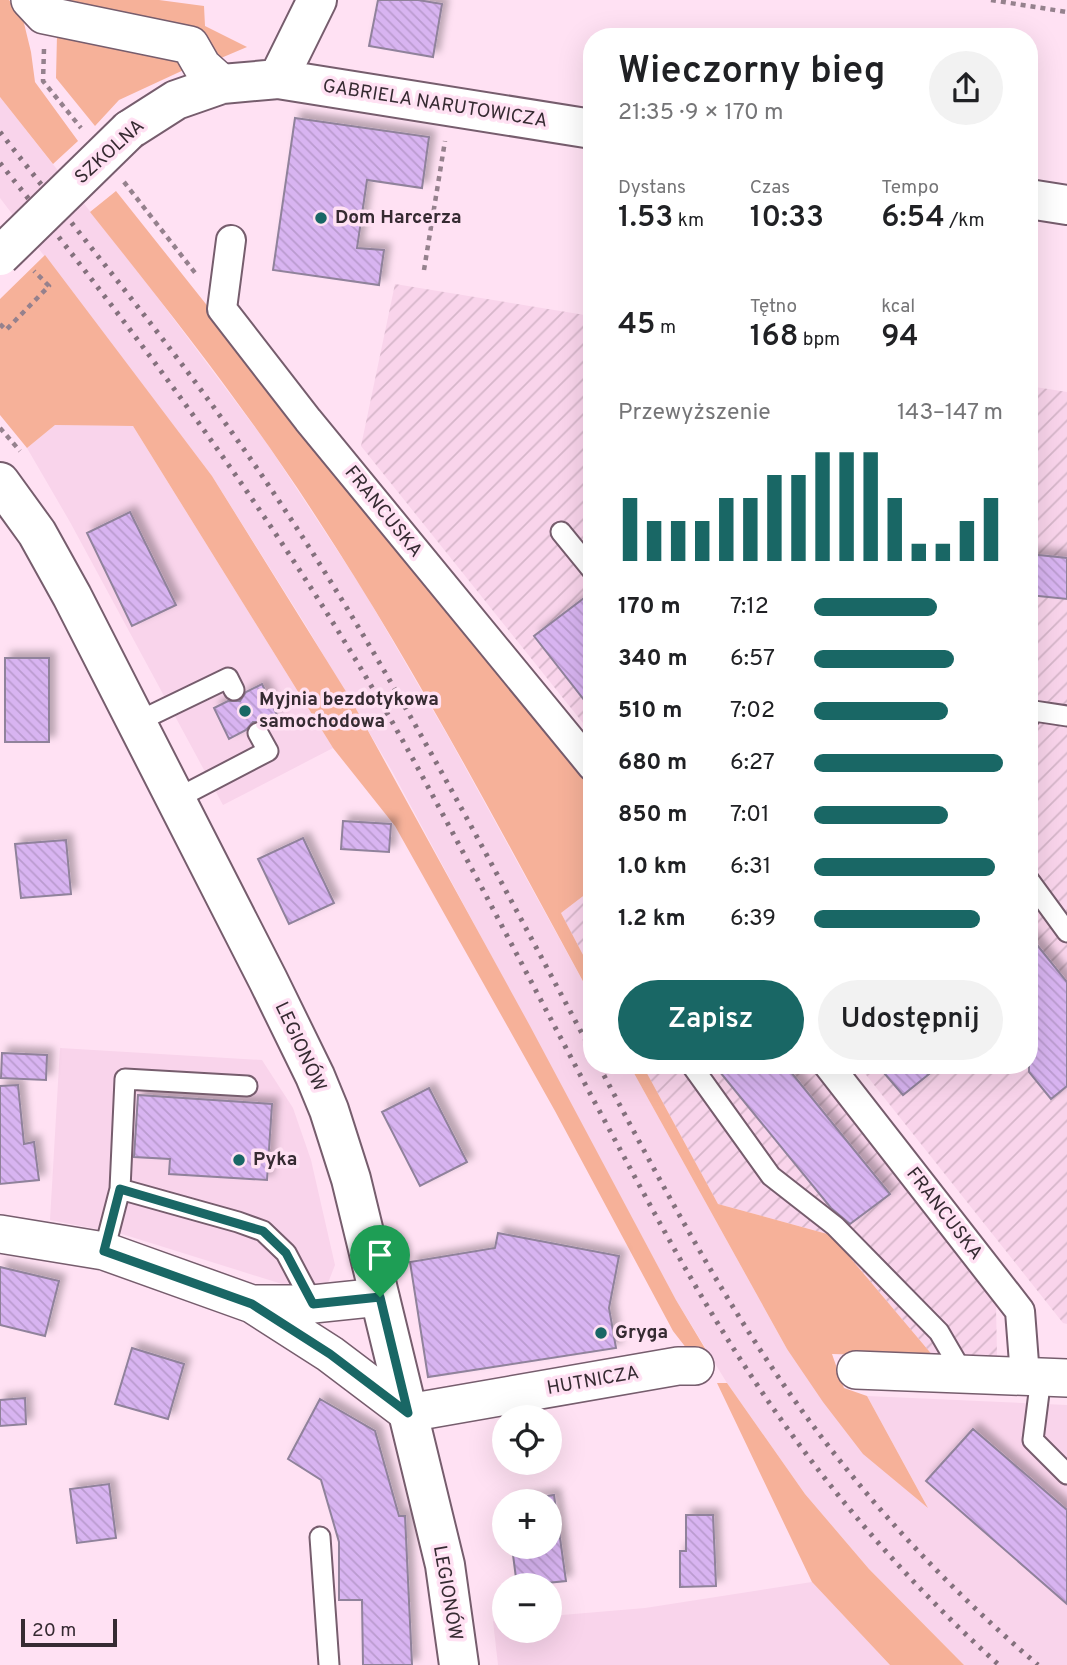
<!DOCTYPE html>
<html lang="pl">
<head>
<meta charset="utf-8">
<style>
  :root { --surface:#fff; --page:#f2f2f2; --text:#202124; --muted:#757577; --accent:#196765 }
  body { margin:0; font-family:Overpass,sans-serif; background:var(--page); color:var(--text); height:100vh; display:flex; flex-direction:column; font-size:26px; white-space:nowrap }
  * { box-sizing:border-box; margin:0 }
  p { font-size:23px; color:var(--muted) }
  .icon { flex:none; width:38px; height:38px; fill:none; stroke:currentColor; stroke-width:2; stroke-linecap:round; stroke-linejoin:round }
  .map { position:relative; flex:1; overflow:hidden }
  .sheet { position:absolute; left:583px; top:28px; width:455px; height:1046px; display:flex; flex-direction:column; background:var(--surface); border-radius:28px; box-shadow:0 7px 28px #0002 }
  .sheet>* { flex:none }
  .tools { position:absolute; left:492px; top:1405px; display:grid; gap:14px }
  .tools a { display:grid; place-items:center; width:70px; height:70px; border-radius:50%; background:var(--surface); box-shadow:0 7px 28px #0002; font-size:35px }
  .scale { position:absolute; left:21px; bottom:18px; width:96px; box-sizing:border-box; padding-left:7px; border:4px solid #362b32; border-top:0; font-size:19px; line-height:24px; white-space:nowrap; color:#362b32; -webkit-text-stroke:5px #ffe1f3; paint-order:stroke }
  .pin { position:absolute; display:grid; place-items:center; width:60px; height:60px; color:#fff; margin:-72px -30px; border-radius:50% 50% 50% 0; rotate:-45deg; box-shadow:0 0 7px #0007 }
  .pin .icon { rotate:45deg }
  .round { display:grid; place-items:center; flex:none; width:74px; height:74px; border-radius:37px; background:var(--page) }
  .head { display:flex; align-items:center; justify-content:space-between; height:119px; padding:0 35px }
  h1 { font-size:38px; font-weight:600; line-height:52px }
  .figures { display:grid; grid-template-columns:repeat(3,1fr); gap:10px; height:119px; padding:7px 35px }
  .figures div { display:grid; align-content:center }
  .figures b { font-size:30px; font-weight:600 }
  .figures small { font-size:19px; font-weight:400 }
  .figures p { font-size:19px }
  .chart { height:196px; padding:14px 35px }
  .chart p { display:flex; justify-content:space-between }
  .chart svg { width:100%; height:126px; margin-top:7px; stroke:var(--accent); stroke-width:6 }
  .cta { display:flex; gap:14px; margin-top:auto; padding:14px 35px }
  .cta a { flex:1; height:80px; border-radius:42px; background:var(--accent); color:#fff; font-size:28px; font-weight:600; line-height:80px; text-align:center }
  .cta a+a { background:var(--page); color:var(--text) }
  ul { padding:0 35px; list-style:none; font-size:23px }
  li { display:grid; grid-template-columns:112px 84px 1fr; align-items:center; height:52px }
  li i { height:18px; border-radius:9px; background:var(--accent) }
  .map>svg:first-child { display:block }
  .built { fill:#f9d4eb }
  .industrial { fill:url(#industrial-furrows) }
  .green { fill:#f6b199 }
  .building { fill:url(#building-back-hatch); stroke:#90829b; stroke-width:2; filter:url(#shadow) }
  .lines { fill:none; stroke-linecap:round; stroke-linejoin:round }
  .service-casing { stroke:#765d6d; stroke-width:23 }
  .pedestrian-casing { stroke:#765d6d; stroke-width:32 }
  .minor-casing { stroke:#765d6d; stroke-width:40 }
  .tertiary-casing { stroke:#765d6d; stroke-width:42 }
  .path { stroke:#95818d; stroke-width:4.5; stroke-dasharray:5 5; stroke-linecap:butt }
  .service { stroke:#fff; stroke-width:19 }
  .pedestrian { stroke:#fff; stroke-width:28 }
  .minor { stroke:#fff; stroke-width:37 }
  .tertiary { stroke:#fff; stroke-width:38 }
  .rail { stroke:#84717d; stroke-width:5; stroke-dasharray:3.5 7; stroke-linecap:butt }
  .tertiary-bridge-casing { stroke:#765d6d; stroke-width:42; stroke-linecap:butt }
  .tertiary-bridge { stroke:#fff; stroke-width:38 }
  .route-casing { stroke:#fff; stroke-width:14 }
  .route { stroke:#196765; stroke-width:9 }
  .poi-dot { fill:#196765; stroke:#ffe1f3; stroke-width:2.5 }
  .labels { text-anchor:middle; dominant-baseline:central; stroke-width:7; stroke-linejoin:round; paint-order:stroke }
  .street-label { font-size:19px; fill:#362b32; stroke:#ffe1f3 }
  .poi-label { font-size:19px; font-weight:bold; fill:#362b32; stroke:#ffe1f3; text-anchor:start }
</style>
</head>
<body>
<div class="map">
<svg width="1067" height="1665" viewBox="0 0 1067 1665">
  <defs>
    <pattern id="industrial-furrows" width="10" height="10" patternUnits="userSpaceOnUse" patternTransform="scale(1.75)"><rect width="10" height="10" fill="#f9d4eb"/><path d="M-1 1l2-2M0 10L10 0M9 11l2-2" fill="none" stroke="#d6b6ca"/></pattern>
    <pattern id="building-back-hatch" width="6" height="6" patternUnits="userSpaceOnUse" patternTransform="scale(1.75)"><rect width="6" height="6" fill="#d8b4f1"/><path d="M-1 5l2 2M0 0l6 6M5-1l2 2" fill="none" stroke="#ba9bcf"/></pattern>
    <filter id="shadow"><feDropShadow dx="6" dy="-6" stdDeviation="3.5" flood-color="#0004"/></filter>
  </defs>
  <rect width="100%" height="100%" fill="#ffe1f3"/>
  <!-- built -->
  <path class="built" d="M 0,97 L 152,290 L 266,442 L 362,588 L 449,738 L 591,996 L 592,1066 L 630,1066 L 787,1349 L 927,1506 L 867,1396 L 1067,1405 L 1067,1665 L 964,1665 L 869,1569 L 805,1494 L 727,1383 L 676,1300 L 392,771 L 305,624 L 212,476 L 0,198 Z
    M 55,425 L 133,426 L 333,748 L 223,805 L 70,522 L 27,448 Z
    M 60,1048 L 262,1060 L 293,1108 L 311,1160 L 335,1265 L 328,1283 L 317,1287 L 282,1284 L 122,1234 L 50,1220 Z
    M 812,1582 L 890,1665 L 498,1665 L 493,1621 L 504,1620 L 504,1631 L 550,1631 L 550,1616 L 645,1608 Z"/>
  <!-- industrial -->
  <path class="industrial" d="M 395,284 L 591,316 L 591,733 L 361,446 Z
    M 1029,386 L 1067,392 L 1067,1324 L 1063,1323 L 859,1066 L 1029,1066 Z
    M 591,890 L 591,970 L 561,913 Z
    M 643,1066 L 810,1066 L 996,1304 L 997,1357 L 934,1357 L 831,1235 L 718,1204 Z"/>
  <!-- green -->
  <path class="green" d="M 0,0 L 9,0 L 22,15 L 31,52 L 35,82 L 78,141 L 53,164 L 0,97 Z
    M 46,0 L 159,0 L 204,6 L 205,26 L 247,47 L 221,58 L 208,49 Z
    M 57,35 L 184,59 L 188,68 L 119,100 L 95,126 L 56,78 Z
    M 116,191 L 591,788 L 591,890 L 561,913 L 591,970 L 591,996 C 503,835 418,672 317,518 C 248,411 169,311 90,212 Z
    M 45,255 L 212,476 L 350,698 L 530,1026 L 676,1300 L 706,1350 L 687,1349 L 673,1331 L 555,1111 L 395,826 L 333,748 L 133,426 L 55,425 L 27,448 L 0,415 L 0,299 Z
    M 630,1066 L 643,1066 L 718,1204 L 831,1235 L 934,1357 L 832,1354 L 844,1388 L 867,1396 L 928,1508 L 863,1454 L 823,1402 L 787,1349 Z
    M 717,1383 L 727,1383 L 805,1494 L 869,1569 L 964,1665 L 890,1665 L 812,1582 Z"/>
  <!-- building -->
  <path class="building" d="M 378,0 L 418,0 L 442,4 L 433,57 L 369,46 Z
    M 295,118 L 429,137 L 422,188 L 367,180 L 357,248 L 384,250 L 379,285 L 273,270 Z
    M 130,512 L 176,605 L 132,626 L 87,533 Z
    M 1029,554 L 1067,558 L 1067,599 L 1029,595 Z
    M 592,592 L 592,710 L 534,636 Z
    M 5,658 L 49,658 L 49,742 L 5,742 Z
    M 262,684 L 277,715 L 263,722 L 253,722 L 246,730 L 229,739 L 214,708 L 228,701 L 240,701 L 246,692 Z
    M 343,821 L 391,824 L 389,852 L 341,849 Z
    M 303,838 L 334,903 L 289,924 L 258,859 Z
    M 66,840 L 71,894 L 21,898 L 15,844 Z
    M 1029,935 L 1067,982 L 1067,1086 L 1051,1099 L 1029,1072 Z
    M 2,1053 L 47,1055 L 46,1080 L 1,1078 Z
    M 715,1066 L 786,1066 L 890,1194 L 850,1224 L 831,1208 Z
    M 878,1066 L 939,1066 L 903,1095 Z
    M 18,1085 L 24,1144 L 34,1142 L 39,1180 L 0,1184 L 0,1086 Z
    M 429,1088 L 467,1162 L 420,1186 L 382,1112 Z
    M 138,1095 L 272,1104 L 267,1180 L 169,1174 L 170,1159 L 134,1157 Z
    M 498,1233 L 619,1256 L 609,1308 L 616,1348 L 428,1377 L 410,1262 L 495,1248 Z
    M 0,1267 L 59,1281 L 45,1336 L 0,1325 Z
    M 132,1348 L 184,1364 L 168,1419 L 115,1404 Z
    M 25,1398 L 26,1424 L 0,1426 L 0,1400 Z
    M 320,1399 L 375,1431 L 399,1516 L 405,1516 L 412,1665 L 363,1665 L 362,1600 L 339,1600 L 339,1542 L 321,1480 L 288,1459 Z
    M 973,1429 L 1067,1510 L 1067,1604 L 926,1481 Z
    M 109,1484 L 116,1538 L 77,1543 L 70,1489 Z
    M 554,1495 L 566,1581 L 517,1586 L 512,1547 L 550,1547 L 550,1502 L 509,1502 Z
    M 686,1515 L 713,1515 L 716,1586 L 680,1587 L 680,1551 L 686,1551 Z"/>
  <g class="lines">
    <!-- service casing -->
    <g class="service-casing">
      <path id="service" d="M 561,532 L 592,570
        M 1029,718 L 1034,711 L 1067,716
        M 137,722 L 228,678 L 234,690
        M 176,799 L 268,751 L 258,733
        M 1029,880 L 1067,932
        M 692,1066 L 771,1176 L 835,1226 L 939,1332 L 964,1375
        M 120,1189 L 125,1079 L 247,1086
        M 104,1251 L 120,1189 L 238,1222 L 263,1231 L 286,1253 L 313,1304
        M 1041,1377 L 1033,1440 L 1067,1474
        M 320,1537 L 329,1665"/>
    </g>
    <!-- pedestrian casing -->
    <g class="pedestrian-casing">
      <path id="pedestrian" d="M 231,240 L 222,309 L 308,420 L 592,766
        M 829,1066 L 1020,1311 L 1025,1376"/>
    </g>
    <!-- minor casing -->
    <g class="minor-casing">
      <path id="minor" d="M 30,0 L 44,15 L 190,45 L 202,66 L 222,84
        M 0,1234 L 104,1251 L 252,1304 L 330,1354 L 408,1413 L 678,1366 L 695,1366
        M 252,1304 L 313,1304 L 380,1297
        M 856,1370 L 1067,1378"/>
    </g>
    <!-- tertiary casing -->
    <g class="tertiary-casing">
      <path id="tertiary" d="M 278,79 L 317,0
        M 129,130 L 176,100 L 222,84 L 278,79 L 592,129
        M 1029,199 L 1067,205
        M 0,482 L 37,533 L 72,596 L 268,980 L 315,1076 L 329,1110 L 351,1179 L 445,1565 L 459,1665"/>
    </g>
    <!-- path -->
    <path class="path" d="M 991,0 L 1067,12
      M 44,49 L 43,81 L 81,128
      M 124,182 L 196,274
      M 424,270 L 445,141
      M 0,324 L 6,330 L 49,286 L 34,271
      M 0,428 L 20,451"/>
    <!-- service -->
    <use href="#service" class="service"/>
    <!-- pedestrian -->
    <use href="#pedestrian" class="pedestrian"/>
    <!-- minor -->
    <use href="#minor" class="minor"/>
    <!-- tertiary -->
    <use href="#tertiary" class="tertiary"/>
    <!-- rail -->
    <path class="rail" d="M 0,132 C 95,254 194,372 279,501 C 396,677 492,866 592,1052
      M 0,163 C 153,354 296,546 414,761 C 475,873 533,986 593,1099 C 642,1190 689,1281 746,1368 C 817,1477 902,1578 999,1665
      M 599,1066 C 658,1177 716,1288 788,1391 C 859,1493 943,1584 1038,1665"/>
    <!-- tertiary-bridge casing -->
    <g class="tertiary-bridge-casing">
      <path id="tertiary-bridge" d="M 0,256 L 129,130"/>
    </g>
    <!-- tertiary-bridge -->
    <use href="#tertiary-bridge" class="tertiary-bridge"/>
  </g>
  <g class="lines">
    <!-- route casing -->
    <g class="route-casing">
      <path id="route" d="M 120,1189 L 263,1231 L 286,1253 L 313,1304 L 380,1297 L 408,1413 L 330,1354 L 252,1304 L 104,1251 Z"/>
    </g>
    <!-- route -->
    <use href="#route" class="route"/>
  </g>
  <!-- markers -->
  <g class="poi-dot">
    <circle cx="321" cy="218" r="7"/>
    <circle cx="245" cy="711" r="7"/>
    <circle cx="239" cy="1160" r="7"/>
    <circle cx="601" cy="1333" r="7"/>
  </g>
  <g class="labels">
    <!-- street labels -->
    <g class="street-label">
      <text transform="translate(435 104) rotate(9)">GABRIELA NARUTOWICZA</text>
      <text transform="translate(110 152) rotate(-42)">SZKOLNA</text>
      <text transform="translate(383 512) rotate(51)">FRANCUSKA</text>
      <text transform="translate(300 1047) rotate(65)">LEGIONÓW</text>
      <text transform="translate(944 1214) rotate(52)">FRANCUSKA</text>
      <text transform="translate(593 1381) rotate(-10)">HUTNICZA</text>
      <text transform="translate(447 1593) rotate(80)">LEGIONÓW</text>
    </g>
    <!-- poi labels -->
    <g class="poi-label">
      <text x="335" y="218">Dom Harcerza</text>
      <text x="259" y="700">Myjnia bezdotykowa<tspan x="259" dy="22">samochodowa</tspan></text>
      <text x="253" y="1160">Pyka</text>
      <text x="615" y="1333">Gryga</text>
    </g>
  </g>
</svg>
<div class="tools">
<a><svg class="icon" aria-label="locate" viewBox="0 0 24 24"><circle cx="12" cy="12" r="6"/><path d="M12 2v4M12 18v4M2 12h4M18 12h4"/></svg></a>
<a>+</a>
<a>−</a>
</div>
<div class="scale">20 m</div>
<div class="pin" style="left:380px;top:1297px;background:#1e9e55"><svg class="icon" aria-label="arrive" viewBox="0 0 24 24"><path d="M6 21V4h12l-3 4 3 4H6"/></svg></div>
<section class="sheet">
<div class="head"><div><h1>Wieczorny bieg</h1><p>21:35 · 9 × 170 m</p></div><a class="round"><svg class="icon" aria-label="share" viewBox="0 0 24 24"><path d="M12 15V3M7 8l5-5 5 5M5 13v7h14v-7"/></svg></a></div>
<div class="figures">
<div><p>Dystans</p><b>1.53<small> km</small></b></div>
<div><p>Czas</p><b>10:33</b></div>
<div><p>Tempo</p><b>6:54<small> /km</small></b></div>
</div>
<div class="figures">
<div><b>45<small> m</small></b></div>
<div><p>Tętno</p><b>168<small> bpm</small></b></div>
<div><p>kcal</p><b>94</b></div>
</div>
<div class="chart"><p><span>Przewyższenie</span>143–147 m</p>
<svg viewBox="0 0 160 44" preserveAspectRatio="none"><path d="M5 44V22M15 44V30M25 44V30M35 44V30M45 44V22M55 44V22M65 44V14M75 44V14M85 44V6M95 44V6M105 44V6M115 44V22M125 44V38M135 44V38M145 44V30M155 44V22"/></svg>
</div>
<ul>
<li><b>170 m</b>7:12<i style="width:65%"></i></li>
<li><b>340 m</b>6:57<i style="width:74%"></i></li>
<li><b>510 m</b>7:02<i style="width:71%"></i></li>
<li><b>680 m</b>6:27<i style="width:100%"></i></li>
<li><b>850 m</b>7:01<i style="width:71%"></i></li>
<li><b>1.0 km</b>6:31<i style="width:96%"></i></li>
<li><b>1.2 km</b>6:39<i style="width:88%"></i></li>
</ul>
<div class="cta"><a>Zapisz</a><a>Udostępnij</a></div>
</section>
</div>
</body>
</html>
